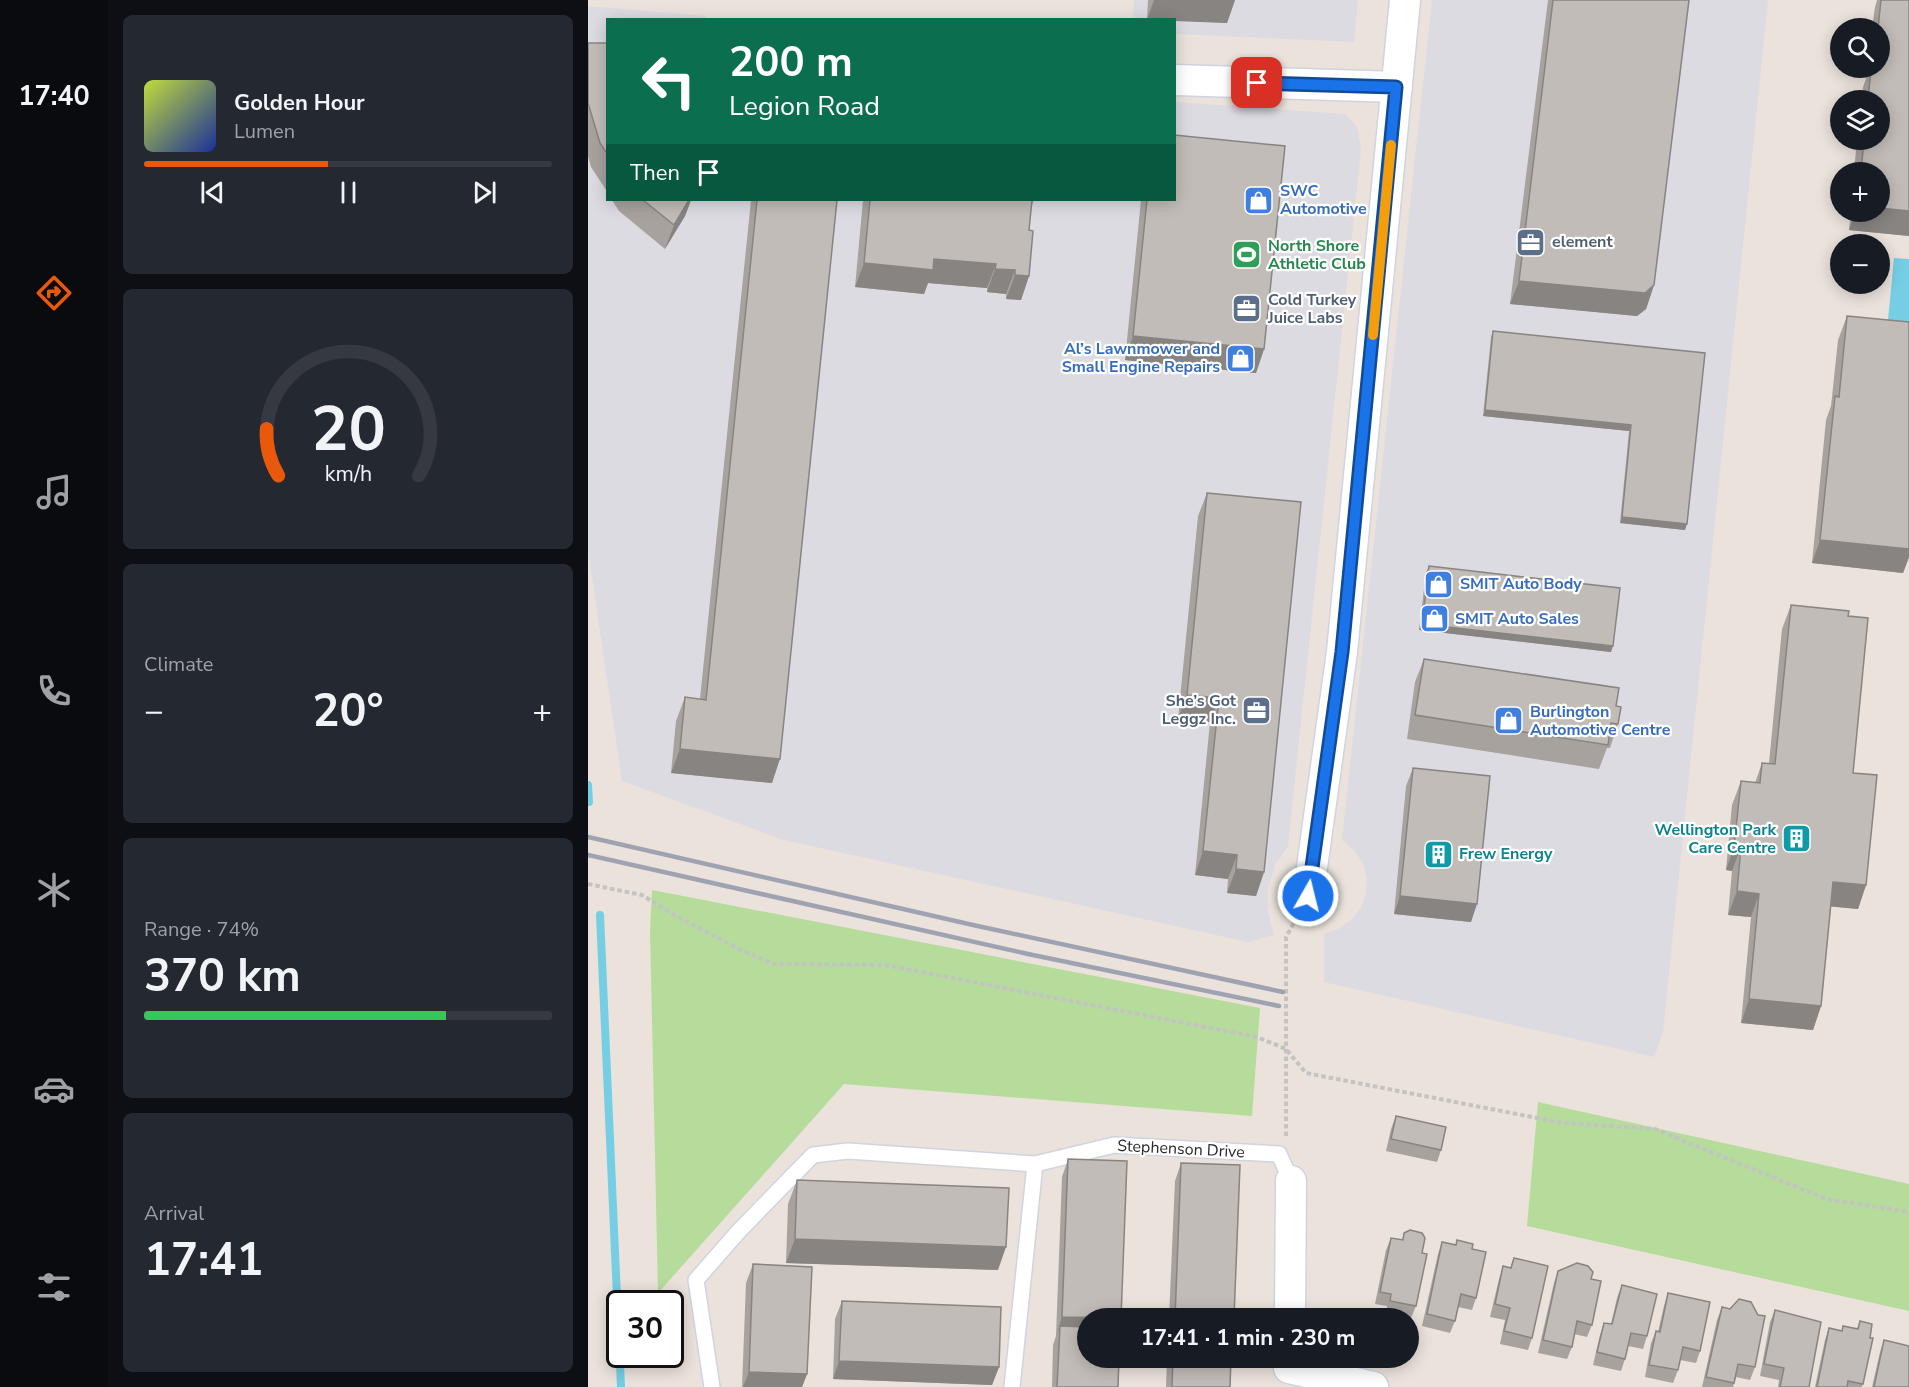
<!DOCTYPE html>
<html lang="en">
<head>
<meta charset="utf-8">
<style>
  :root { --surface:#171b24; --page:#242831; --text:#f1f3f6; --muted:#9ea1a6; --line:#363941; --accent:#ea580c }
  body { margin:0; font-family:"Nunito Sans",sans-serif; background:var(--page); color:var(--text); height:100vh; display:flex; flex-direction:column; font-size:22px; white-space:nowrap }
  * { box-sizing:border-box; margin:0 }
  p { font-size:20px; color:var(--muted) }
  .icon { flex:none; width:33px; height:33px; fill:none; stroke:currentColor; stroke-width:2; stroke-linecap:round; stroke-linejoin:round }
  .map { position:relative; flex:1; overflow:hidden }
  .drawer { display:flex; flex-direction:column; gap:15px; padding:15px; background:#0d0f14; width:480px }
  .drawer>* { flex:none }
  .hud { position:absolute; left:18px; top:18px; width:570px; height:183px; border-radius:0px; box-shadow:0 3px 15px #0003; background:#0b6e4f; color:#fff; overflow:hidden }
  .buttons { position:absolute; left:1242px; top:18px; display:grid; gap:12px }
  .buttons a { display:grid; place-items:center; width:60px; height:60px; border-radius:50%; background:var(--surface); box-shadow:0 3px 15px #0003; font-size:30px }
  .speed { position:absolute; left:18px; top:1290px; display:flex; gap:12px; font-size:30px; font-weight:700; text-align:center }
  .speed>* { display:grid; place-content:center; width:78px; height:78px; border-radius:50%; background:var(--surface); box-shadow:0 3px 15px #0003; line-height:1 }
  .speed .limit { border:3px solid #111; border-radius:9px; background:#fff; color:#111 }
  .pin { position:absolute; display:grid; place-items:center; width:51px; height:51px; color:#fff; margin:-26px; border-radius:12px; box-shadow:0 3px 9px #0006 }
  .me { position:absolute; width:66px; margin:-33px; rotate:8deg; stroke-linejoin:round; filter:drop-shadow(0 0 4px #0008) }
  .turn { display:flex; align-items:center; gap:21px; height:126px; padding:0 24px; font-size:27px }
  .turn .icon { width:78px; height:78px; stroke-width:2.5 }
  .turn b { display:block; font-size:42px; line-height:51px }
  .then { display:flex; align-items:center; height:57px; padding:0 24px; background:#0003; gap:12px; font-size:22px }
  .big { font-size:45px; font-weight:700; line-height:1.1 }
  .drawer .widget { flex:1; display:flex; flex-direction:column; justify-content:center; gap:9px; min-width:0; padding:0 21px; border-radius:9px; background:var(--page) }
  .drawer .dial { align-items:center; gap:0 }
  .dial svg { height:156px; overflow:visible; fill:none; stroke:var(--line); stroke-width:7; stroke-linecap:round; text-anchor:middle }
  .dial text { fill:var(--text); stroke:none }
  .song { display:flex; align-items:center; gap:18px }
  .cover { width:72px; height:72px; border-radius:9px; background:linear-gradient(135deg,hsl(70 70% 55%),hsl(230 70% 35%)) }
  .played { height:6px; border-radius:3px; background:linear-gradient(90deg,var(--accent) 45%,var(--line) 45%) }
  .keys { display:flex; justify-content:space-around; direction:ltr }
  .heat { display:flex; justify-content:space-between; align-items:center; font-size:33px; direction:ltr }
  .charge { height:9px; border-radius:4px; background:linear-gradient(90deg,#34c759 74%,var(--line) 0) }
  .trip { position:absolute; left:489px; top:1308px; width:342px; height:60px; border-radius:30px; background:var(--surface); box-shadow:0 3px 15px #0003; font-weight:700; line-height:60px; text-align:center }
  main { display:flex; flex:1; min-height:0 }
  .dock { display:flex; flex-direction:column; width:108px; justify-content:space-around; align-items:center; background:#090b0e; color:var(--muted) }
  .dock .icon { width:42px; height:42px }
  .dock .on { color:var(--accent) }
  .dock b { font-size:27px; color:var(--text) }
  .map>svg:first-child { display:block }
</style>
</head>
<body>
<main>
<nav class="dock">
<b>17:40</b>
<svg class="icon on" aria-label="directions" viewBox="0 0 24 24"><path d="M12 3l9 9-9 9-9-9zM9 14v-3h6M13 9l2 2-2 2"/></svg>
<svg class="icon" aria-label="music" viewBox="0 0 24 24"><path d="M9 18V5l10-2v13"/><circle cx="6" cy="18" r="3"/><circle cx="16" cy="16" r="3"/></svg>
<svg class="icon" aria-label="phone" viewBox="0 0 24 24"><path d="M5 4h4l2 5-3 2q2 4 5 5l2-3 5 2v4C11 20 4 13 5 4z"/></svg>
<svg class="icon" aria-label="climate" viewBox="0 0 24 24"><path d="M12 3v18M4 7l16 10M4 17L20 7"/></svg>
<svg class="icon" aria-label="car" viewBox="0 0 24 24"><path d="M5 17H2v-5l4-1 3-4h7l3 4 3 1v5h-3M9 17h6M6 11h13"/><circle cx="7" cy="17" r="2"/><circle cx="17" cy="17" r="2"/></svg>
<svg class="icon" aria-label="filters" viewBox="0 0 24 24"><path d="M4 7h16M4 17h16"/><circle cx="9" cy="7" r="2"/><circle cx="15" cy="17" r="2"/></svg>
</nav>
<section class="drawer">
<div class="widget">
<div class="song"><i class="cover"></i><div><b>Golden Hour</b><p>Lumen</p></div></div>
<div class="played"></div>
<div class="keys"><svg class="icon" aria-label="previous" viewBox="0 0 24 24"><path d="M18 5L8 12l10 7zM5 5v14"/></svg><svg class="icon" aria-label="pause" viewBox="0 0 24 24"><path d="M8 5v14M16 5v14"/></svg><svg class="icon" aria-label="next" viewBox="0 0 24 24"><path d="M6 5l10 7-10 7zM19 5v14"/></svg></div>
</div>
<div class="widget dial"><svg viewBox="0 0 100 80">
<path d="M14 69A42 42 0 1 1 86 69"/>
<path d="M14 69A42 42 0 0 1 8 45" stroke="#ea580c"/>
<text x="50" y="56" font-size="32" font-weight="700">20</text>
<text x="50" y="72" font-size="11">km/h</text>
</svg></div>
<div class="widget"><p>Climate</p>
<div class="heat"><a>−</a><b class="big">20°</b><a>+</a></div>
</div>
<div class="widget"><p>Range · 74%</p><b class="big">370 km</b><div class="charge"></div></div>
<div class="widget"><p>Arrival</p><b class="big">17:41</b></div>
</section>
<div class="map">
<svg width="1321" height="1387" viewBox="0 0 1321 1387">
  <rect width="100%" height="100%" fill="#eae2db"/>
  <path fill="#dddbe2" d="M546,0H770L766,42L587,34L586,20H545Z
    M844,0H1180L1075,1032L1066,1057L736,982V934L750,929L763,920L773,908L778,893L779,878L775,863L766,850L754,840Z
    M0,6L118,16L117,20H20V200H586L587,102L757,114L769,127L773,149L700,846L687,865L680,888V912L686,935L660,942L196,840L34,781L0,550Z"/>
  <path fill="#b6dc9b" d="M64,890L672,1008L664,1116L256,1084L70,1293L62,930Z
    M950,1102L1321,1184V1311L939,1226Z"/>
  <path fill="#75cee4" d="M1306,258L1321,259V322L1300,320Z"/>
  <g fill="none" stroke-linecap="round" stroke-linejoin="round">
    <path stroke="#75cee4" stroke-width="8" d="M0,785L1,802
      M12,915L33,1387"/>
    <defs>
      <path id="service" d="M124,1387L108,1280L150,1232L225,1155L260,1151L447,1164L526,1145L691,1154L703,1181
        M424,1387L447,1164"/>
      <path id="minor" d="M586,80L809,87
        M720,896L754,652L817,0
        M702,1318L703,1181
        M701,1368L785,1387"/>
    </defs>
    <use href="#service" stroke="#d0d4e0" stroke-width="18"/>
    <use href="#minor" stroke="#d0d4e0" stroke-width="33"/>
    <path stroke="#c3c3c3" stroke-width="4" stroke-dasharray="4.5 3" stroke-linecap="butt" d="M0,884L54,895L88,916L153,950L185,964L297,965L669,1037L698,1049L718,1073L975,1123L1067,1129L1238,1199L1321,1212
      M698,1136V937L707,921"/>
    <use href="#service" stroke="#fff" stroke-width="15"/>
    <use href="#minor" stroke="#fff" stroke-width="30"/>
    <path stroke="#9ea2b1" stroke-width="4.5" d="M0,837L385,925L695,992
      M0,855L440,954L691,1006"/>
  </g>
  <path fill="#a7a29e" d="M560,0H647L639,23L586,20H559Z
    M960,0H1101L1066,285L1058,309L1049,316L922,304Z
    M1289,0H1321V236L1261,230L1263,212H1292V172H1266L1269,140H1292V100H1273L1275,87L1280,73V68H1292V28H1284L1287,7Z
    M0,43H20V193L3,167L0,156Z
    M24,200H103L97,216L77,249L31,211Z
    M163,200H249L184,783L83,773L88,721L97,697L112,699Z
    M275,200H446L444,205L443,204L441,230V276L433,300L418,299V294L399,292V288L340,283L336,294L267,287Z
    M553,200H586L676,349L668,373L537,360Z
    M1259,316L1321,322V557L1315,573L1224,563L1238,420L1243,406L1250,340Z
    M905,331L1117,353L1097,530L1032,523L1041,431L895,416L903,337Z
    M619,493L676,872L668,896L639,893L640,879L607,875L622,722L590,719L610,516Z
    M841,566L1023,652L831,630L838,572Z
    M1203,605L1260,616L1265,773L1278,885L1270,909L1243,906L1233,1006L1225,1030L1153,1023L1163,917L1140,915L1144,871L1138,870L1144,805L1153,781L1167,783L1174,763H1181L1194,629Z
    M836,659L1028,706L1030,724L1022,748H1019L1011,769L819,739L827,682Z
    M825,768L883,922L806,914L818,786Z
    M808,1116L853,1150L849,1162L798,1151L803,1129Z
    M480,1159L500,1318L530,1387H464L465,1345L468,1336L474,1177Z
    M593,1163L646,1318H581L587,1181Z
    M209,1180L410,1270L198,1263L200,1204Z
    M816,1233L834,1253L828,1306L823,1318L798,1313L799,1306L787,1304L798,1250L803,1238L814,1240Z
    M854,1242L884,1249L888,1298L884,1310L870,1307L867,1321L862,1333L834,1326L850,1254Z
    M926,1258L944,1338L940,1350L912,1344L917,1320L902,1317L911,1279L915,1266L922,1268Z
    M165,1264L219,1374L214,1387H154L158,1283Z
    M970,1271L1003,1279L1004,1325L999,1337L986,1334L984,1347L979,1359L950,1353L966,1283Z
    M1034,1285L1059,1336L1055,1349L1040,1346L1037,1359L1033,1371L1005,1365L1012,1335L1016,1323L1023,1324L1029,1298Z
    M1080,1293L1112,1351L1108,1363L1092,1360L1090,1370L1085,1383L1057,1377L1063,1343L1068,1331L1070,1332L1076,1306Z
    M254,1301L411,1367L404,1385L245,1379L247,1319Z
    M1134,1307L1167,1367L1162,1380L1148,1377L1145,1387H1114L1129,1320Z
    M1187,1310L1221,1387H1190L1191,1380L1172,1376L1182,1322Z
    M1272,1321L1282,1338L1274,1387H1227L1237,1340L1241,1328L1254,1331L1269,1329Z
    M1296,1340L1321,1387H1284L1292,1352Z
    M579,1358H643L642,1387H578Z"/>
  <path fill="#888481" d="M566,0H647L639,23L586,21V20H559Z
    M101,200H103L97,216L77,249L86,225Z
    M1292,208L1321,211V236L1261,230L1267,212H1292Z
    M346,259L408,264L399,288L340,283L336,294L267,287L276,263Z
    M407,269L427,270L418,294L399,292Z
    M427,275L441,276L433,300L418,299Z
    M931,281L1066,285L1058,309L1049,316L922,304Z
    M545,336L676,349L668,373L537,360Z
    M897,410L1043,425L1041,431L895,416Z
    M1034,517L1099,524L1097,530L1032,523Z
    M1232,540L1321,549V557L1315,573L1224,563Z
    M834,624L1025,646L1023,652L831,630Z
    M599,695L631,698L622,722L590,719Z
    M92,749L192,759L184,783L83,773Z
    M1146,847H1153L1144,871L1138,870Z
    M615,851L649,855L640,879L607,875Z
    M648,869L676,872L668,896L639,893Z
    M1245,882L1278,885L1270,909L1237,906Z
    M1149,891L1171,894L1163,917L1140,915Z
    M812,896L889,904L883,922L806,914Z
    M1161,999L1233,1006L1225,1030L1153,1023Z
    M207,1239L418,1247L410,1270L198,1263Z
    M474,1317L500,1318V1337L472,1326L468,1336Z
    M251,1361L411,1367L404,1385L245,1379Z
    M161,1372L219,1374L214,1387H155Z"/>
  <path fill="#c2bcb8" stroke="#888481" stroke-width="1.5" d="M965,0H1101L1066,285L1057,293L931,281Z
    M1293,0H1321V211L1292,208V172H1273L1276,140H1292V100H1280L1283,68H1292V28H1290Z
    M0,43H20V155L12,143L0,103Z
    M586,135L697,146L676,349L545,336L559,200H586Z
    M55,200H101L86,225Z
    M169,200H249L192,759L92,749L97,697L118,700Z
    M282,200H444L441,230L445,231L441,276L427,275V270L407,269L408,264L346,259L345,270L276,263Z
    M1259,316L1321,322V549L1232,540L1247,396L1251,397Z
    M905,331L1117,353L1099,524L1034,517L1043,425L897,410Z
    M619,493L713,502L676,872L648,869L649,855L615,851L631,698L599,695Z
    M841,566L1032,588L1025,646L834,624Z
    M1203,605L1261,611L1260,616L1280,618L1265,773L1289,775L1278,885L1245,882L1233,1006L1161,999L1171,894L1149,891L1153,847H1146L1153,781L1172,783L1174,763L1187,764Z
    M836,659L1031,688L1028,706L1033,707L1030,724L1023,723L1020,745L827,715Z
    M825,768L902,776L889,904L812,896Z
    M808,1116L858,1127L853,1150L803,1139Z
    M480,1159L539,1161L533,1318L474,1317Z
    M593,1163L652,1165L646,1318H587Z
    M209,1180L421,1188L418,1247L207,1239Z
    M822,1230L834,1233L837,1238L834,1253L839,1254L828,1306L802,1301L803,1294L792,1292L803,1238L815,1240L816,1233Z
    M869,1240L885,1244L884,1249L898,1252L888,1298L873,1294L867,1321L839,1314L854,1242L868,1245Z
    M926,1258L960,1266L944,1338L916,1331L922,1308L907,1304L915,1266L923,1268Z
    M989,1263L1000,1266L1005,1272L1003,1279L1013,1281L1004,1325L989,1321L984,1347L955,1340L970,1271Z
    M165,1264L224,1267L219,1374L161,1372Z
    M1034,1285L1069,1294L1059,1336L1043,1333L1037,1359L1009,1352L1016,1323L1024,1324Z
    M1080,1293L1122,1302L1112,1351L1095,1347L1090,1370L1061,1365L1068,1331L1072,1332Z
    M1151,1299L1163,1302L1170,1315L1177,1316L1167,1367L1150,1364L1146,1383L1118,1377L1134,1307L1142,1309Z
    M254,1301L413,1307L411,1367L251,1361Z
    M1187,1310L1233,1322L1221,1387H1192L1196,1368L1176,1364Z
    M1272,1321L1284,1324L1282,1338H1285L1275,1384L1260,1381L1259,1387H1229L1241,1328L1254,1331L1255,1326L1270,1329Z
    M472,1326L500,1327V1358H531L530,1387H469Z
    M1296,1340L1321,1346V1387H1286Z
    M585,1358H643L642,1387H584Z"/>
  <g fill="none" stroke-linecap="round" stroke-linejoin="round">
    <defs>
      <path id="route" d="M669,83L808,87L754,652L720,896"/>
    </defs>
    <use href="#route" stroke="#114b97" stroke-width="15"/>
    <use href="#route" stroke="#1a73e8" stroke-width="10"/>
    <path stroke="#f59e0b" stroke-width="10" d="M785,335L803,145"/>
  </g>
  <defs>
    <symbol id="shop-square" viewBox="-11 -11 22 22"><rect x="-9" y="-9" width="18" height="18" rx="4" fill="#3f7fe0" stroke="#fff"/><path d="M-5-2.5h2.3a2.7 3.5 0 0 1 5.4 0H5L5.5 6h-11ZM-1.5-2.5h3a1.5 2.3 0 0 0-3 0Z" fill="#fff"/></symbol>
    <symbol id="office-square" viewBox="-11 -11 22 22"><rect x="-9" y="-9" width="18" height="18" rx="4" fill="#5c6f8a" stroke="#fff"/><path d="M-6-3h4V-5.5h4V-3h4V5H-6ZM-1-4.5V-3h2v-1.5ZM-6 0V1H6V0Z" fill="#fff"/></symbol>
    <symbol id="stadium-square" viewBox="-11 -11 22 22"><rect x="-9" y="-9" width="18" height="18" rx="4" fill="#2e9e5b" stroke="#fff"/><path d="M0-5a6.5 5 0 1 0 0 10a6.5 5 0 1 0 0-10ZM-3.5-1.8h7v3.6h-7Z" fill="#fff"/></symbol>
    <symbol id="building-square" viewBox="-11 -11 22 22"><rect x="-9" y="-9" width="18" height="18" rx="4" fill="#0f9aa8" stroke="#fff"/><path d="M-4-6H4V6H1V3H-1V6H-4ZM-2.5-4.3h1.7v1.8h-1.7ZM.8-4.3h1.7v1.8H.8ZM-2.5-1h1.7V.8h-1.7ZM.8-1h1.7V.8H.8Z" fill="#fff"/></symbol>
  </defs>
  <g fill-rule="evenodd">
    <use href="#shop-square" x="654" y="184" width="33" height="33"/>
    <use href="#office-square" x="926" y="226" width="33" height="33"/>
    <use href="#stadium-square" x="642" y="238" width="33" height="33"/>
    <use href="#office-square" x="642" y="292" width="33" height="33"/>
    <use href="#shop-square" x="636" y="342" width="33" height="33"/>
    <use href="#shop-square" x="834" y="568" width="33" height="33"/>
    <use href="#shop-square" x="830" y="602" width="33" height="33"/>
    <use href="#office-square" x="652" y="694" width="33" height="33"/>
    <use href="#shop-square" x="904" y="704" width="33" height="33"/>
    <use href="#building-square" x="1192" y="822" width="33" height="33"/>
    <use href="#building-square" x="834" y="838" width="33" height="33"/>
  </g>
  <g text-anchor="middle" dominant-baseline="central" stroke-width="4.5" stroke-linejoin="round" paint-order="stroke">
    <g font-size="16" font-weight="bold" fill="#366cbe" stroke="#fff" text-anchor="start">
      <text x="692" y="191">SWC<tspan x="692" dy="18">Automotive</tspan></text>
      <text x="632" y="349" text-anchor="end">Al’s Lawnmower and<tspan x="632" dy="18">Small Engine Repairs</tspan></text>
      <text x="872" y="584">SMIT Auto Body</text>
      <text x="867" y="619">SMIT Auto Sales</text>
      <text x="942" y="712">Burlington<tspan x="942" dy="18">Automotive Centre</tspan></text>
    </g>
    <g font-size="16" font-weight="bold" fill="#4e5e75" stroke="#fff" text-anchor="start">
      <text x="964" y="242">element</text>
      <text x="680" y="300">Cold Turkey<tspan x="680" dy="18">Juice Labs</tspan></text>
      <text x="648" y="701" text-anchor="end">She’s Got<tspan x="648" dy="18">Leggz Inc.</tspan></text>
    </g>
    <g font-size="16" font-weight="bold" fill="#27864d" stroke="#fff" text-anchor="start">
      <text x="680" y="246">North Shore<tspan x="680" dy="18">Athletic Club</tspan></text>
    </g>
    <g font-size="16" font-weight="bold" fill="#0d838f" stroke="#fff" text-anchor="end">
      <text x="1188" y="830">Wellington Park<tspan x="1188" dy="18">Care Centre</tspan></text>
      <text x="871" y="854" text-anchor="start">Frew Energy</text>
    </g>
    <g font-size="16" fill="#282828" stroke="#fff">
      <text transform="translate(593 1149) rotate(3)">Stephenson Drive</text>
    </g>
  </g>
</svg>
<div class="buttons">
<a><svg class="icon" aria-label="search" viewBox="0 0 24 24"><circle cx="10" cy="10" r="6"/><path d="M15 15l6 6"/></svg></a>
<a><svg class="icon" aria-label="layers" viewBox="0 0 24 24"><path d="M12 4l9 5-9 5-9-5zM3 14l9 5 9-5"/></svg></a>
<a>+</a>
<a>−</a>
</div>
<div class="speed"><div class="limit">30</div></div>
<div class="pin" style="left:669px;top:83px;background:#d93025"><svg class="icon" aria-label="arrive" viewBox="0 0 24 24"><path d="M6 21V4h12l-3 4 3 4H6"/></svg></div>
<svg class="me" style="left:720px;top:896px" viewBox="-20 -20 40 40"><circle r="17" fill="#1a73e8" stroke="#fff" stroke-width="3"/><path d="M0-11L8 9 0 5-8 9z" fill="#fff"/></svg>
<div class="trip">17:41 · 1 min · 230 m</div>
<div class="hud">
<div class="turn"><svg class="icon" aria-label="left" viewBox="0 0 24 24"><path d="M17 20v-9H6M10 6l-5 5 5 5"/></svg><div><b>200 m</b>Legion Road</div></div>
<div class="then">Then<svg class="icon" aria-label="arrive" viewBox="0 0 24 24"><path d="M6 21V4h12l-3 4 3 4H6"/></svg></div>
</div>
</div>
</main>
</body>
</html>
